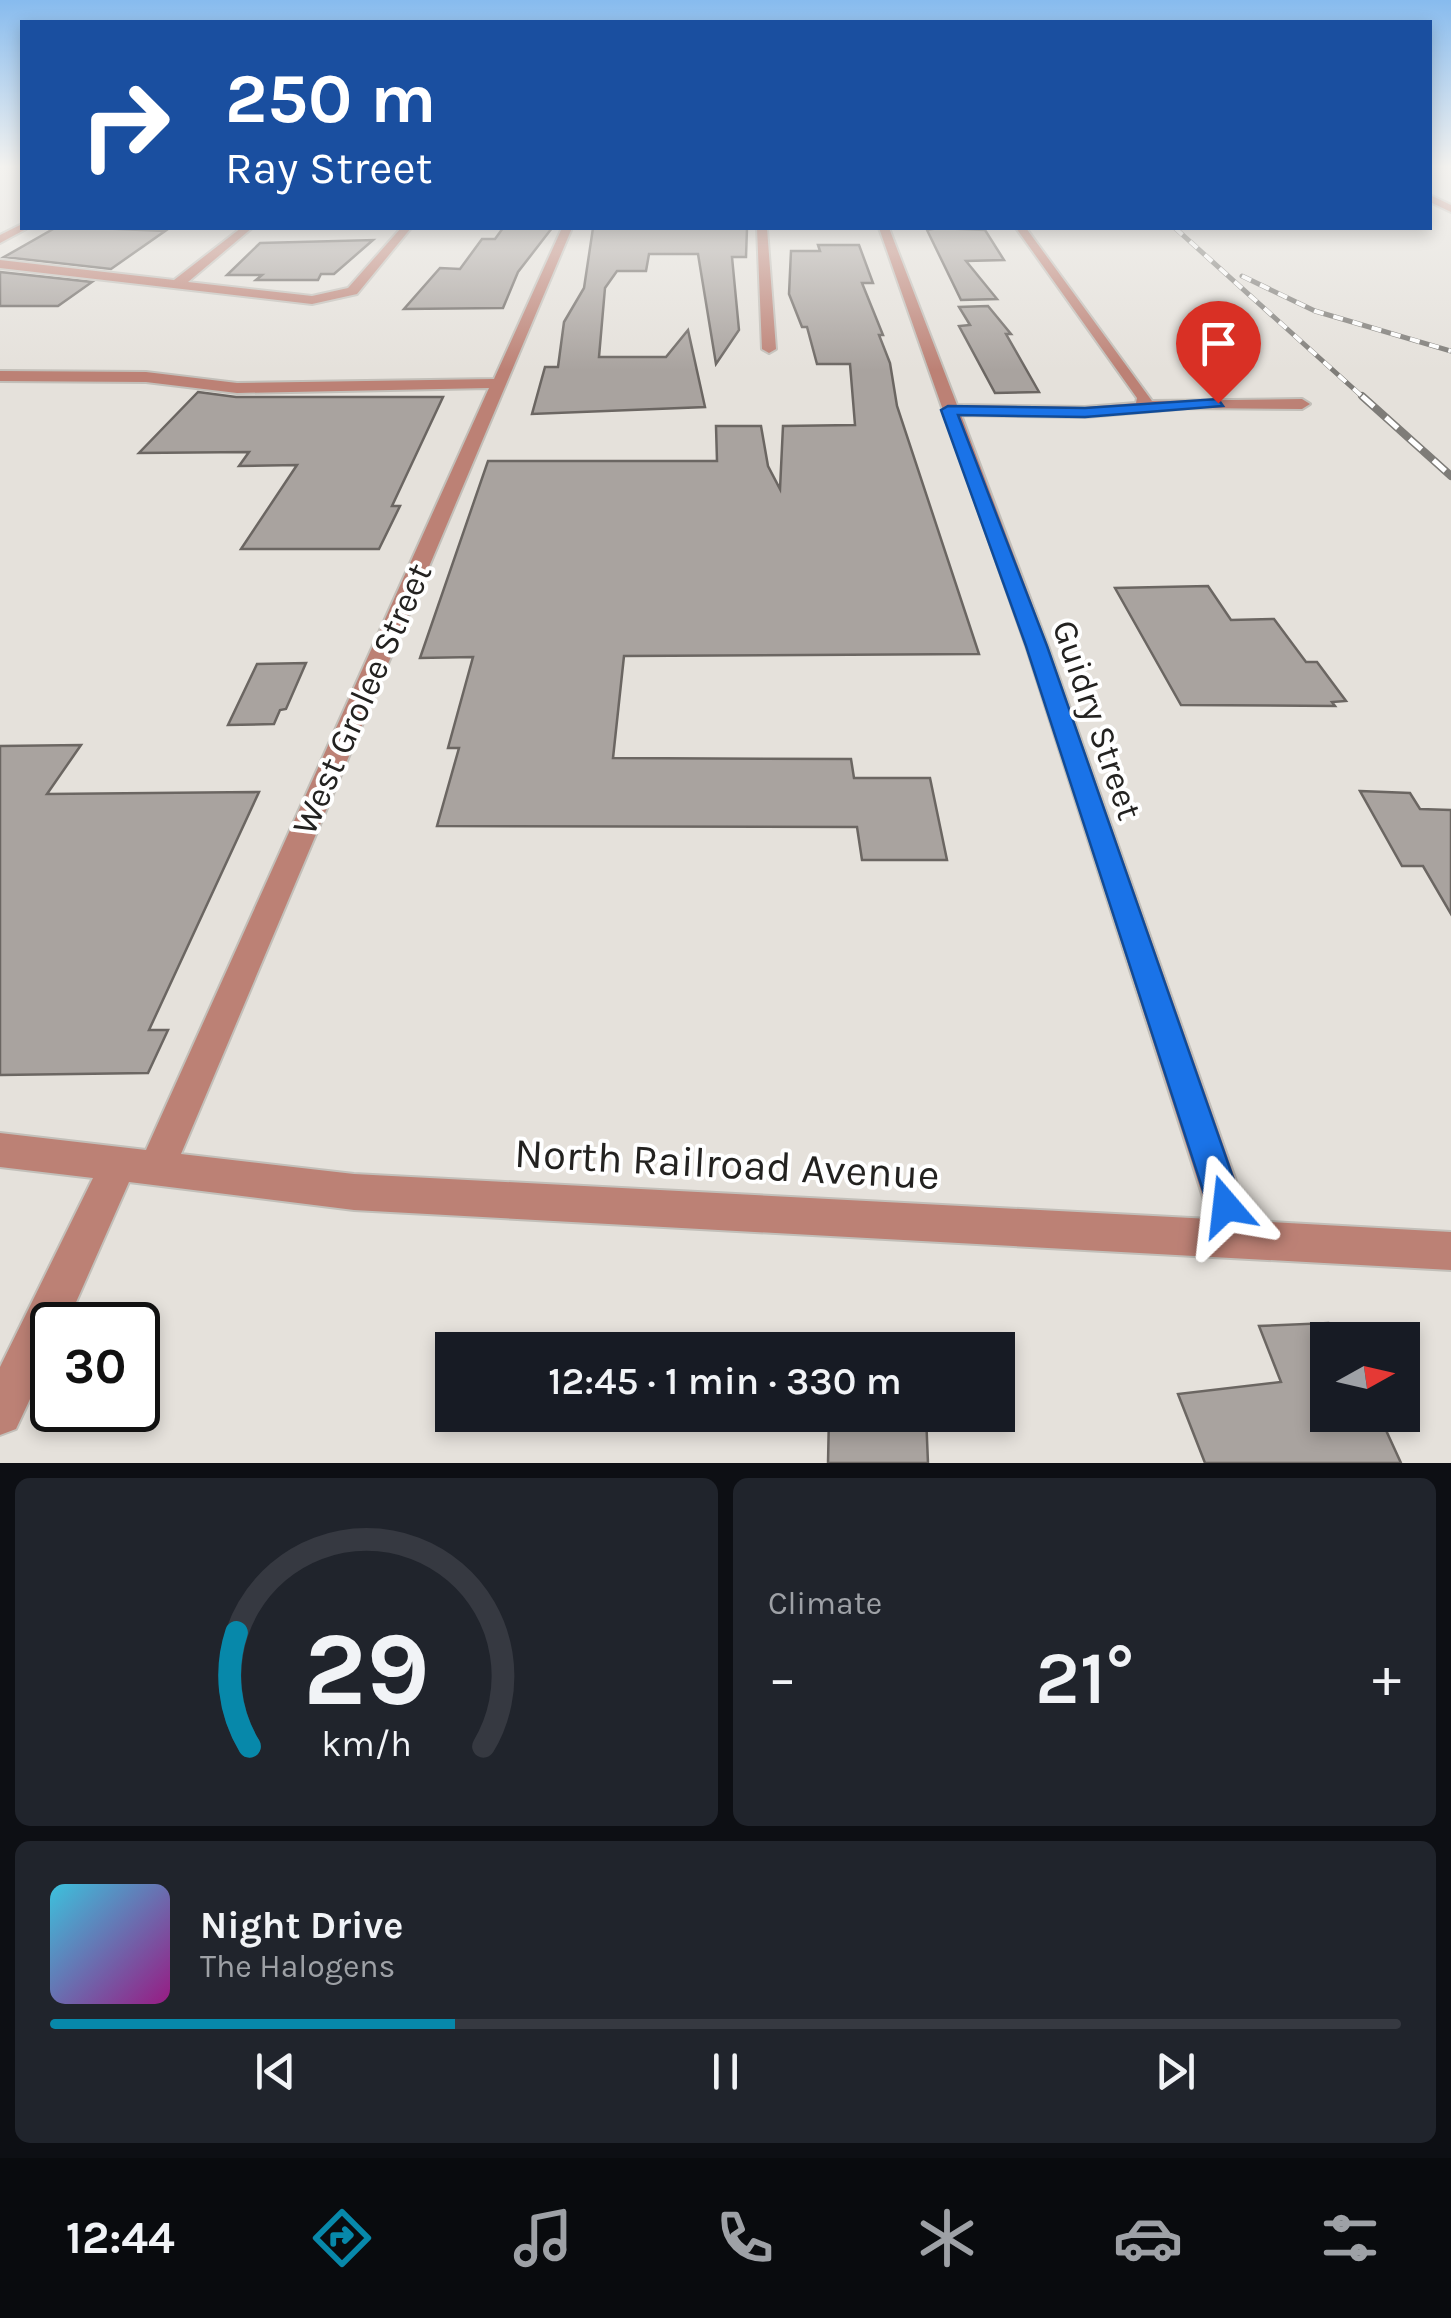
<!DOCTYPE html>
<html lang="en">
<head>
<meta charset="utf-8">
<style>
  :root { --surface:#171b24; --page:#20242c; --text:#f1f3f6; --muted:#9ea1a6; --line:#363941; --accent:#0788aa }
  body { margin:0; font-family:Karla,sans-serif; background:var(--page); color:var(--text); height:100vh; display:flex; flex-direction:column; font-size:38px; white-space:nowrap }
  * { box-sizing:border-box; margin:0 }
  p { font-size:32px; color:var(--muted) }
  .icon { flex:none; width:55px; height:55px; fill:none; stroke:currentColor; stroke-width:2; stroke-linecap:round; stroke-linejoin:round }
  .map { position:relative; height:1463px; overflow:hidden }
  .drawer { display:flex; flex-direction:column; gap:15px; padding:15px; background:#0d0f14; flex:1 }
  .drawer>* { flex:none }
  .top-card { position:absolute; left:20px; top:20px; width:1412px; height:210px; border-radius:0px; box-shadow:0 5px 15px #0003; background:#1a4fa0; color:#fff; overflow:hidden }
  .needle { width:65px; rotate:82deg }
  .controls { position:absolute; left:1310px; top:1322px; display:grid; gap:20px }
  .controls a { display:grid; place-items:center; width:110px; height:110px; border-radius:0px; background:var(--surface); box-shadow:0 5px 15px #0003; font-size:50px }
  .speed { position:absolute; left:30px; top:1302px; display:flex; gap:20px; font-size:50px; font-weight:700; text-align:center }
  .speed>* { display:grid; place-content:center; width:130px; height:130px; border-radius:50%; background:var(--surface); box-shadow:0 5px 15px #0003; line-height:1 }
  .speed .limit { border:5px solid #111; border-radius:15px; background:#fff; color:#111 }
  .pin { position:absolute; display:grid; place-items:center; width:85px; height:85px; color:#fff; margin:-102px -42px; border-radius:50% 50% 50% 0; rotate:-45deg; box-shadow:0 0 10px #0007 }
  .pin .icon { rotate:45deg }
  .me { position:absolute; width:110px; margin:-55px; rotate:343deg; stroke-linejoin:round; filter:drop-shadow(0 0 8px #0008) }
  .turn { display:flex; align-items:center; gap:35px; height:210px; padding:0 40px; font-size:45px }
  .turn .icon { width:130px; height:130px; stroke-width:2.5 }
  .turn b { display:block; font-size:70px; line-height:85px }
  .big { font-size:75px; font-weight:600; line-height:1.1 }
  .drawer .widget { flex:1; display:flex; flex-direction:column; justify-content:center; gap:15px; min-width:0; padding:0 35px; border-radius:15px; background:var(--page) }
  .drawer .dial { align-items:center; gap:0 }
  .dial svg { height:260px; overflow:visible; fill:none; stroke:var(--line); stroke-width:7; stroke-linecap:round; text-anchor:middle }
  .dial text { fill:var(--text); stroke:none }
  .song { display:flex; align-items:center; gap:30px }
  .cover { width:120px; height:120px; border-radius:15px; background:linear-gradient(135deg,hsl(190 70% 55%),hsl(310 70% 35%)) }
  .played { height:10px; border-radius:5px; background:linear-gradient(90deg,var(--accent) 30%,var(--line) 30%) }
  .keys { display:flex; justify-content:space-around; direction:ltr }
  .heat { display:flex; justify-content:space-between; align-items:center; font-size:55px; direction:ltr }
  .drawer .tiles { flex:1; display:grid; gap:15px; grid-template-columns:1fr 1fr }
  .widget:last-child { grid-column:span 2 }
  .trip { position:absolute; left:435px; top:1332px; width:580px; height:100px; border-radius:0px; background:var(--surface); box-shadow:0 5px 15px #0003; font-weight:600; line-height:100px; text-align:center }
  .dock { display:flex; height:160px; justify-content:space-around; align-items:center; background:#090b0e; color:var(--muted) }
  .dock .icon { width:70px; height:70px }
  .dock .active { color:var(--accent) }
  .dock b { font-size:45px; color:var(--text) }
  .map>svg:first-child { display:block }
</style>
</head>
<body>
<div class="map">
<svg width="1451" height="1463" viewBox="0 0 1451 1463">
  <rect width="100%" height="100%" fill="#e5e1db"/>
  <path fill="#a9a39f" stroke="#6b6662" stroke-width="2.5" d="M55,228H95L165,231L111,269L4,257Z
    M503,228H552L518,272L503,308L404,309L440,268L460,269L482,239H495Z
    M593,228H747L746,257H732L739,330L716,364L698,254H649L646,271H617L605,288L599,357H666L688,330L705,407L532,414L545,367H558L564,322L584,288Z
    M938,228L985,230L1004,260L966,261L997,299L961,300L927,230Z
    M373,240L334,274H321L318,280H256L262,275H227L260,243Z
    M818,245H859L873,283H862L883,335H879L890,363L897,406L979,654L624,656L613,758L851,759L854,778H930L947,860H862L857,827L437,826L459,748H448L473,657L420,658L488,461H717L716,426H761L768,466L780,489L783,426L855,425L850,364H817L807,327H802L789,294L791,251H820Z
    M0,272L92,282L58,306H0Z
    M988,306L1011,334H1006L1039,392L995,393L959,326L970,325L959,307Z
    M198,392L236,397H443L392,506H400L379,549H241L297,465L239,466L249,452L139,453Z
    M1208,586L1231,620L1274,619L1306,662H1317L1346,701L1332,702L1335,706L1181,705L1115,588Z
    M306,663L286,709L280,710L274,724L228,725L257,664Z
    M81,745L47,794L259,792L149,1030H168L148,1073L0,1075V746Z
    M1360,791L1410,793L1420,809L1451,810V914L1423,866H1402Z
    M1328,1323V1415H1379L1401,1463H1205L1178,1394L1281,1382L1259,1326Z
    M829,1415H926L928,1463H828Z"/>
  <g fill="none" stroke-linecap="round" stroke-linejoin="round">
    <defs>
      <path id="minor" d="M1430,195L1451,205V212L1430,202Z
        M22,224L26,229L0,243V235Z
        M241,228H252L188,282L312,296L348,288L401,228H411L357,294L312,304L0,268V260L174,280Z
        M562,228H572L181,1154L354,1174L1210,1219L1026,646L879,228H889L957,405L1085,407L1136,403L1137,398L1016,228H1026L1152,401L1302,399L1310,404L1302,409L1190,408L1085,417L961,415L1048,646L1250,1221L1451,1232V1270L354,1210L129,1182L66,1325H52V1352L16,1429L0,1435V1367L93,1178L0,1167V1133L146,1150L489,388L237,393L146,382L0,381V371L146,372L237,383L494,379Z
        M757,228H767L776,349L769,353L762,349Z"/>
    </defs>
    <use href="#minor" stroke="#c2bfb9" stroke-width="4"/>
    <use href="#minor" fill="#bc8175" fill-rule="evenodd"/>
    <defs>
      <path id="rail-far1" d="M1175,228L1365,399
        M1242,276L1315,311L1451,351"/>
      <path id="rail" d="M1362,396L1451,476"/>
    </defs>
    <use href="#rail-far1" stroke="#7e7c78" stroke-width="5"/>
    <use href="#rail" stroke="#7e7c78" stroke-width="8"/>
    <use href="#rail-far1" stroke="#fff" stroke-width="4" stroke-dasharray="10" stroke-linecap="butt"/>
    <use href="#rail" stroke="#fff" stroke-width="5" stroke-dasharray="16" stroke-linecap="butt"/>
  </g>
  <linearGradient id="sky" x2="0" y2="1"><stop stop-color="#87bbee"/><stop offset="0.45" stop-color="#f3f2ef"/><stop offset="1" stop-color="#f3f2ef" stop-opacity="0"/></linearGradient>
  <rect width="1451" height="370" fill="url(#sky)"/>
  <path fill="#1a73e8" stroke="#114b97" stroke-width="2.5" d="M1218,399L1223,406L1085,417L958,415L1047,646L1243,1206L1238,1218L1226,1223L1213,1218L1208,1206L1026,646L941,410L948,406L1085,408Z"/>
  <g text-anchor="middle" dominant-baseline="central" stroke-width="8" stroke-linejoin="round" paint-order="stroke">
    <g font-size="35" fill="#232220" stroke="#fff">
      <text transform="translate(362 699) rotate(-66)">West Grolee Street</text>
      <text transform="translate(1097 720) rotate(71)">Guidry Street</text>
    </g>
    <g font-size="42" fill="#232220" stroke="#fff">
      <text transform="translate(727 1164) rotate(3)">North Railroad Avenue</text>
    </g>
  </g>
</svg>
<div class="controls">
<a><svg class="needle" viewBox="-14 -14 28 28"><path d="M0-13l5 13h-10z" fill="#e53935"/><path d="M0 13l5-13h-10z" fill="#9ea1a6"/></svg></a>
</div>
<div class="speed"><div class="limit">30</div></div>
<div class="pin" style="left:1218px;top:403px;background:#d93025"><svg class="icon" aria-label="arrive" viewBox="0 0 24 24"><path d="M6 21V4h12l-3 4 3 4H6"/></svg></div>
<svg class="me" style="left:1226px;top:1206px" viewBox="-20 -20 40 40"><path d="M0-17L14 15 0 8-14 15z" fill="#1a73e8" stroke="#fff" stroke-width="4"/></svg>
<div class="trip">12:45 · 1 min · 330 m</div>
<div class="top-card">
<div class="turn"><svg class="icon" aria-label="right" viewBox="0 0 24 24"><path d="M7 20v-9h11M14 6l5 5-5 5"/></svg><div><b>250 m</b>Ray Street</div></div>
</div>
</div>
<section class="drawer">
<div class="tiles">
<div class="widget dial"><svg viewBox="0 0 100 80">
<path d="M14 69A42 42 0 1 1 86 69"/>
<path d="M14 69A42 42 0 0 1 10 34" stroke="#0788aa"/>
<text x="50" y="56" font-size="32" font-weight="700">29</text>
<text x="50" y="72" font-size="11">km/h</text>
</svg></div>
<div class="widget"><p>Climate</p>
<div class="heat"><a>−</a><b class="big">21°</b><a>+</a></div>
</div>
<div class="widget">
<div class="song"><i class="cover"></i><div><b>Night Drive</b><p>The Halogens</p></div></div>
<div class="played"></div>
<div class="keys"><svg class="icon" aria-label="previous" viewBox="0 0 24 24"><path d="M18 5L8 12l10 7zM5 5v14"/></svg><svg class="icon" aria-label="pause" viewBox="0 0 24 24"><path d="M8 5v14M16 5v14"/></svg><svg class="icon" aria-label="next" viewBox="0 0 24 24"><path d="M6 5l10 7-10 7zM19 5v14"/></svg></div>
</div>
</div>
</section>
<nav class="dock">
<b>12:44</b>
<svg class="icon active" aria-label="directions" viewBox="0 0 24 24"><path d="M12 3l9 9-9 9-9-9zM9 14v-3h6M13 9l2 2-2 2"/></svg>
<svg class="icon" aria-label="music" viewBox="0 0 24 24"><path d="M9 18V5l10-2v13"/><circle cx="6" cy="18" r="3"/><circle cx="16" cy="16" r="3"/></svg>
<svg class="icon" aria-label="phone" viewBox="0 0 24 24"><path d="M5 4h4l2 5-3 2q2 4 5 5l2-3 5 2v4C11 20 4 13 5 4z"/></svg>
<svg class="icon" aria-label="climate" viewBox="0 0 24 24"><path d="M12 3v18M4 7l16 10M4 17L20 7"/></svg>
<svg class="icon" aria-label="car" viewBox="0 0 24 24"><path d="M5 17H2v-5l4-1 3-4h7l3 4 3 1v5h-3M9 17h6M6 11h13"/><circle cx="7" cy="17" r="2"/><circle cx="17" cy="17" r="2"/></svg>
<svg class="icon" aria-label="filters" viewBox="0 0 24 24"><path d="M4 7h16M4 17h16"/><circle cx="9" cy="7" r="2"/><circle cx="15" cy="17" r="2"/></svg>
</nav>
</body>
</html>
